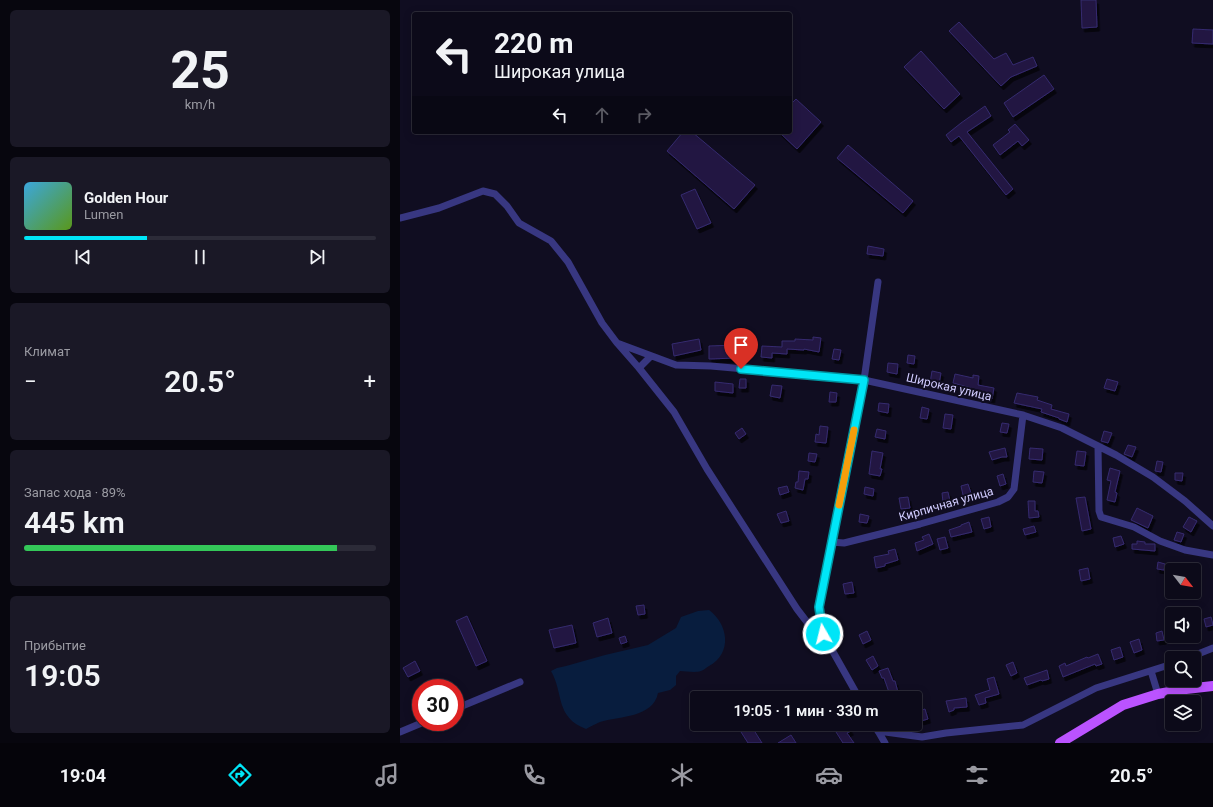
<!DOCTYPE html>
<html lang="ru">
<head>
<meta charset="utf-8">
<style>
  :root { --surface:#0c0a19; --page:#1a1826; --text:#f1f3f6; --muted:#9a9aa2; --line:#2c2b38; --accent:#00e5f7 }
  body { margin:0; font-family:Roboto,sans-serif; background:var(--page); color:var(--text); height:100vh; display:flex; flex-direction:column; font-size:15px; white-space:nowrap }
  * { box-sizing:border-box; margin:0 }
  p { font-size:13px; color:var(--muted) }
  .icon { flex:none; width:22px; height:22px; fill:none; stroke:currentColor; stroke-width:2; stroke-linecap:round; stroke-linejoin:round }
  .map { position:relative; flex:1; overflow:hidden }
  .side { display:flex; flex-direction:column; gap:10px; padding:10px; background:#07060e; width:400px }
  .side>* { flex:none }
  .top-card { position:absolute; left:12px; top:12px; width:380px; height:122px; border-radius:4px; box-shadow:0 2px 10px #0003,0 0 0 1px var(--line); background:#0c0a19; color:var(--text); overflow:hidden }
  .needle { width:26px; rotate:121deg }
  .controls { position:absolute; left:765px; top:563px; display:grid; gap:8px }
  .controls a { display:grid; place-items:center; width:36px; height:36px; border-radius:4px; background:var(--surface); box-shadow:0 2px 10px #0003,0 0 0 1px var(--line); font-size:20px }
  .speed { position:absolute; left:12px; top:679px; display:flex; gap:8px; font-size:20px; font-weight:700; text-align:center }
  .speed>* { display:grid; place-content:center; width:52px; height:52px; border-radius:50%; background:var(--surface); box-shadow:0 2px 10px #0003,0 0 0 1px var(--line); line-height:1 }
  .speed .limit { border:6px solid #d22; background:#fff; color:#111 }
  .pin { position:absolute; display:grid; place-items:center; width:34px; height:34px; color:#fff; margin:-41px -17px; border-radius:50% 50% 50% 0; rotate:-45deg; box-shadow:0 0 4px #0007 }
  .pin .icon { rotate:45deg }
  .me { position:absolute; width:44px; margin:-22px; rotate:352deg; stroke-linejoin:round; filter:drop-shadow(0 0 3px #0008) }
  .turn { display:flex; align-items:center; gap:14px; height:84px; padding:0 16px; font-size:18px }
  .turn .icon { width:52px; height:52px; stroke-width:2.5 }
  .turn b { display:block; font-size:28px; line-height:34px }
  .lanes { display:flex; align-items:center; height:38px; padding:0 16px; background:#0003; justify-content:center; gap:20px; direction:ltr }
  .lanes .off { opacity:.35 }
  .big { font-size:30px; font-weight:600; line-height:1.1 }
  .side .tile { flex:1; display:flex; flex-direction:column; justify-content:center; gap:6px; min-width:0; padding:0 14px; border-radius:6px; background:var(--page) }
  .side .dial { align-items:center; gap:0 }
  .dial b { font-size:52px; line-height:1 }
  .song { display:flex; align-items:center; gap:12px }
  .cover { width:48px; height:48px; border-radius:6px; background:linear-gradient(135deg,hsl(200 70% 55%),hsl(90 70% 35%)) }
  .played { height:4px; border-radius:2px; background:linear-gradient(90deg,var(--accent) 35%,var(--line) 35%) }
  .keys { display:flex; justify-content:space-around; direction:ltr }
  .heat { display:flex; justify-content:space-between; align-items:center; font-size:22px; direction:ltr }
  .charge { height:6px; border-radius:3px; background:linear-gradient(90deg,#34c759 89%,var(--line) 0) }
  .trip { position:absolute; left:290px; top:691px; width:232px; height:40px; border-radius:4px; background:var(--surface); box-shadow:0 2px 10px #0003,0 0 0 1px var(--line); font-weight:600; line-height:40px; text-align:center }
  .menu { display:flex; height:64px; justify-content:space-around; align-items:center; background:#05040a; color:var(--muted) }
  .menu .icon { width:28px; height:28px }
  .menu .active { color:var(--accent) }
  .menu b { font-size:18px; color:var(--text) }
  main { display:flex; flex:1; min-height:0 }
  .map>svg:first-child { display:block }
</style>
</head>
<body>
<main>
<section class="side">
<div class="tile dial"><b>25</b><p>km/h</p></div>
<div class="tile">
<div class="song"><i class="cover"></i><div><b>Golden Hour</b><p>Lumen</p></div></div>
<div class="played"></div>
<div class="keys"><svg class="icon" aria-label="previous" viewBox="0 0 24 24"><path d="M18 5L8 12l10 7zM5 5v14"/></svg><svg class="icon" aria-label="pause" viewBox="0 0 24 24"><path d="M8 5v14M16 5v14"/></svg><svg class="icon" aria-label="next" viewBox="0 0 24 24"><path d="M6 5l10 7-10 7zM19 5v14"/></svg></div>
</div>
<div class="tile"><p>Климат</p>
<div class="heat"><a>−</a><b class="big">20.5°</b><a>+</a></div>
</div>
<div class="tile"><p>Запас хода · 89%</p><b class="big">445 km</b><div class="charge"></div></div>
<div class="tile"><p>Прибытие</p><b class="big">19:05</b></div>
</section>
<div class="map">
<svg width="813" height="743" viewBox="0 0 813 743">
  <defs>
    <filter id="shadow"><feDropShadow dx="2.5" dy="4" stdDeviation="0" flood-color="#0009"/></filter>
  </defs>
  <rect width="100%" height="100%" fill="#100d21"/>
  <path fill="#081d3e" d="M309,610C328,624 333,653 309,666C307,667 304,670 301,671C295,673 286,671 280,671L276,676V685L270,690L258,693C253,718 219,716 200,722C195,724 190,727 186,729C155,717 164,694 151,671L157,668L166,666L205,655L248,645L276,628L281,617L298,611Z"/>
  <path fill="#201842" stroke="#362a6f" filter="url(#shadow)" d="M681,0H696L697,27L682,28Z
    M559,22L594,59L606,53L613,65L633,57L637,66L611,77L601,86L549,31Z
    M793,29L813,30V44L792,43Z
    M521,51L560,94L544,109L504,67Z
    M644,75L654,89L613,117L604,103Z
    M396,99L421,122L397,149L379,132H390V105Z
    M585,106L591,116L567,132L613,189L606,195L559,136L551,142L546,135L561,123Z
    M615,124L629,140L622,146L618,141L600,155L593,145L610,132L608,130Z
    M283,132H292L355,185L334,209L267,151Z
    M448,145L513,201L503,213L437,158Z
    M295,189L311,223L297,229L281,195Z
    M468,246L484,249L483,256L467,254Z
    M413,337L421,338L419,352L404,349V350L387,349V354L372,353V358L361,357L362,346L382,347V341H395V339L413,340Z
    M299,339L301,350L274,356L272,344Z
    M336,345V358L309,359V346Z
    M434,349L441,350L439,360L432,359Z
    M508,355L515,356L514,364L507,363Z
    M488,363L498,364L497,374L487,372Z
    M532,371L541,373L539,384L530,383Z
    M555,374L573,378V375L579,376L578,385L594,388L592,399L570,394L571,388L553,383Z
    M340,379H346V388H339Z
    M707,379L718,382L715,391L704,388Z
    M315,382L333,384V393L315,391Z
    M372,385L382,386L380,398L370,396Z
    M430,392L437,393L436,402H429Z
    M617,393L638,397L637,400L652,405L651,409L669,414L667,422L659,419V418L641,412L642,409L614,403Z
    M479,403L489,404L488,413L478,411Z
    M522,407L529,409L527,419L520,418Z
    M545,414L553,415L551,429L543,428Z
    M602,423L609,424L607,433L600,432Z
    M420,426L428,427L426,443L415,442L416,434L419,435Z
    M342,428L346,434L339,439L335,433Z
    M477,429L486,431L485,439L475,437Z
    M704,431L712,433L708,443L701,441Z
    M728,445L736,447L732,457L724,454Z
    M605,448L607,457H602L592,460L589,452Z
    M630,448L643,449L642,460L629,459Z
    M472,451L483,453L480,469H482L480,476L469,474Z
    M677,451L686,452L684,466L675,465Z
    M409,453L417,454L415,462L408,461Z
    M757,461L763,462L761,472L755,471Z
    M710,468L720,471L715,492L717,493L715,502L707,500L711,481L707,480Z
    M399,471L409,472L408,479H405L403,490L395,488L396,482H398Z
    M634,471L644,472L642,483L633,482Z
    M775,473H783L782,481L775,480Z
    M603,474L606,484L600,486L597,476Z
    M568,484L571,493L563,495L561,486Z
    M387,486L389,492L380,495L378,488Z
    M465,487L474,489L473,496L464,494Z
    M548,492L550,501L543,502L542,493Z
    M508,497L510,508L501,509L499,498Z
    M685,497L691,529L682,531L676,498Z
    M628,501H635V511H638L639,517L629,518Z
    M737,508L753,516L748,528L731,520Z
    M386,511L389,521L381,523L377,514Z
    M460,514L469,516L467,523L459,522Z
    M589,517L591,527L584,529L581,519Z
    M789,517L797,521L791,532L783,527Z
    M569,522L572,532L551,537L549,530L561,526V525Z
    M634,526L636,532L625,535L623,529Z
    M777,532L784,534L781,542L774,540Z
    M529,534L533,544L517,551L515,543L524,540L522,537Z
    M721,536L724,544L715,547L713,538Z
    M545,537L548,548L540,550L537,539Z
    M737,541L745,542V544H755V551L732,549V544H737Z
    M495,549L498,560L485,564V566L476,568L474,557L489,554L488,551Z
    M758,562L765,564L764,570L757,569Z
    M688,568L690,579L681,581L679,570Z
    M452,582L454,593L445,594L443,584Z
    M244,605L245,614L238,615L236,606Z
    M67,616L87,661L76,666L56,621Z
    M811,617L813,625L806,627L804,619Z
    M208,618L212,633L197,637L193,623Z
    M172,625L176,643L154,648L149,630Z
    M467,631L471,640L463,644L459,635Z
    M762,631L764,640L757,641L756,633Z
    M225,636L227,642L221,644L219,638Z
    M739,639L742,650L734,653L730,642Z
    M720,647L723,657L714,660L711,650Z
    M698,654L702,664L696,666L695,664L663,677L659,666L665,663L666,666L687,657L688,658Z
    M473,656L478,666L472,670L466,660Z
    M15,661L20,671L8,677L3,668Z
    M613,662L617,673L611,676L606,665Z
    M488,668L493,681H495L499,696L495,698H491L484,678H482L479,671Z
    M647,670L649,679L642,681L641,680L627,685L624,678Z
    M594,677L599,694L585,698L586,703L579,705L575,695L590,690L587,679Z
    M566,698L567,707L554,708V710L549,712L546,701Z
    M525,709L528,719L521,721L518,711Z
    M336,724H350L362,743H348Z
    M431,724H446L451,731L447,733L454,743H443Z
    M391,735L396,743H378Z"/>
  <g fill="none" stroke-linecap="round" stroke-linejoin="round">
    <path stroke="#383781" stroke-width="7" d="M0,218L39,208L83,191L95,194L107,206L119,223L151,241L168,262L202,323L217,343L276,365L311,366L464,380L623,415L662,428L716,455L753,477L785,501L813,526
      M218,344L239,368
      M251,356L239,368L274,412L307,469L397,609L410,626L423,634
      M698,446L699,511L701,517L734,527L760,541L785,550L813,555
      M431,542L444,543L520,524L598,502L608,497L614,489L623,415
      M788,658L813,648
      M751,671L758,694
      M459,698L423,634L419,607L464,380L478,282
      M55,709L120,682
      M474,724L485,743
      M478,731L522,737L546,733L623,725L696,688L772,664
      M0,732L24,722"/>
    <path stroke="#bb53ff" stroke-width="10" d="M660,743L723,705L758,694L786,689L813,686"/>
  </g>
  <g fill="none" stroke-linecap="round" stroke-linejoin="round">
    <defs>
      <path id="route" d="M341,369L464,380L419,607L423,634"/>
    </defs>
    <use href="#route" stroke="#0095a1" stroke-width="10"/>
    <use href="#route" stroke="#00e5f7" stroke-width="7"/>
    <path stroke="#f59e0b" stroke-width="7" d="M439,505L454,430"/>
  </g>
  <g text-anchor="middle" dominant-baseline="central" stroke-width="4" stroke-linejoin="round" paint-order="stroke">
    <g font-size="12" fill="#d1ccff" stroke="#100d21">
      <text transform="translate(549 387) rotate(13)">Широкая улица</text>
      <text transform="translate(546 504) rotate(-16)">Кирпичная улица</text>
    </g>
  </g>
</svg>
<div class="controls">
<a><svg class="needle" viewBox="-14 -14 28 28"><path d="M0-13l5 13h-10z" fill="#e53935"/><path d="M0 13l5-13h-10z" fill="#9a9aa2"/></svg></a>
<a><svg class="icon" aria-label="sound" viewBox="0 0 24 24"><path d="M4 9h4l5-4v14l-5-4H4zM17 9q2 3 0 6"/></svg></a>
<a><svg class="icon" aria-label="search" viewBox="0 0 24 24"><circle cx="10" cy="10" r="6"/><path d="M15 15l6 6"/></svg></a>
<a><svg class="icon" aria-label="layers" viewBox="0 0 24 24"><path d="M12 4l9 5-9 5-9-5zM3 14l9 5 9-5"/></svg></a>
</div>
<div class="speed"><div class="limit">30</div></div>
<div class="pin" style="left:341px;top:369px;background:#d93025"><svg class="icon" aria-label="arrive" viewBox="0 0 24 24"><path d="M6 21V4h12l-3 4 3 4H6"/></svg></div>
<svg class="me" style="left:423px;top:634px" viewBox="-20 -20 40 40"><circle r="17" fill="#00e5f7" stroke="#fff" stroke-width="3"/><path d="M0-11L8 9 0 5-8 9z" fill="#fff"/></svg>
<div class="trip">19:05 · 1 мин · 330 m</div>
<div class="top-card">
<div class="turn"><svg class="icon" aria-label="left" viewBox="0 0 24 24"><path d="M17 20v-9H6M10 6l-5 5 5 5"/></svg><div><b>220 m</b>Широкая улица</div></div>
<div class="lanes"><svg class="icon" aria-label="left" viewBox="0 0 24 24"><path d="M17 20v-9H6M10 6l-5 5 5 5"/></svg><svg class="icon off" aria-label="ahead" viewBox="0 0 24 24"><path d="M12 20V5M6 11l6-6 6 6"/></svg><svg class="icon off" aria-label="right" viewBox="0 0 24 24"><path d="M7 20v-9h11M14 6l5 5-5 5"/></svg></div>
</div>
</div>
</main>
<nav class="menu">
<b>19:04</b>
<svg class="icon active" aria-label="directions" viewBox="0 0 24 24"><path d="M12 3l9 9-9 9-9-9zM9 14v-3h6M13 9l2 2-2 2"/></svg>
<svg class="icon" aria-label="music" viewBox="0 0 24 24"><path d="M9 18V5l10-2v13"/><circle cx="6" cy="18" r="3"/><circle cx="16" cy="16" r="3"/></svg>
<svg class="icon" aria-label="phone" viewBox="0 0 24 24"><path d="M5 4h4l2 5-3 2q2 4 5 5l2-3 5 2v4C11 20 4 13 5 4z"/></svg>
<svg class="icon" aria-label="climate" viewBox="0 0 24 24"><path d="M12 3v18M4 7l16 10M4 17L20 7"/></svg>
<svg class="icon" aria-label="car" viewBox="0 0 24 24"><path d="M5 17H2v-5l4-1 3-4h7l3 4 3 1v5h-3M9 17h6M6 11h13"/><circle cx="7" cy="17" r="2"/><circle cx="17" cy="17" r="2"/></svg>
<svg class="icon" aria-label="filters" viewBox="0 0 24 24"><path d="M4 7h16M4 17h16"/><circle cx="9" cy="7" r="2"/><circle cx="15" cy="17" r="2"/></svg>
<b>20.5°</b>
</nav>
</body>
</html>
